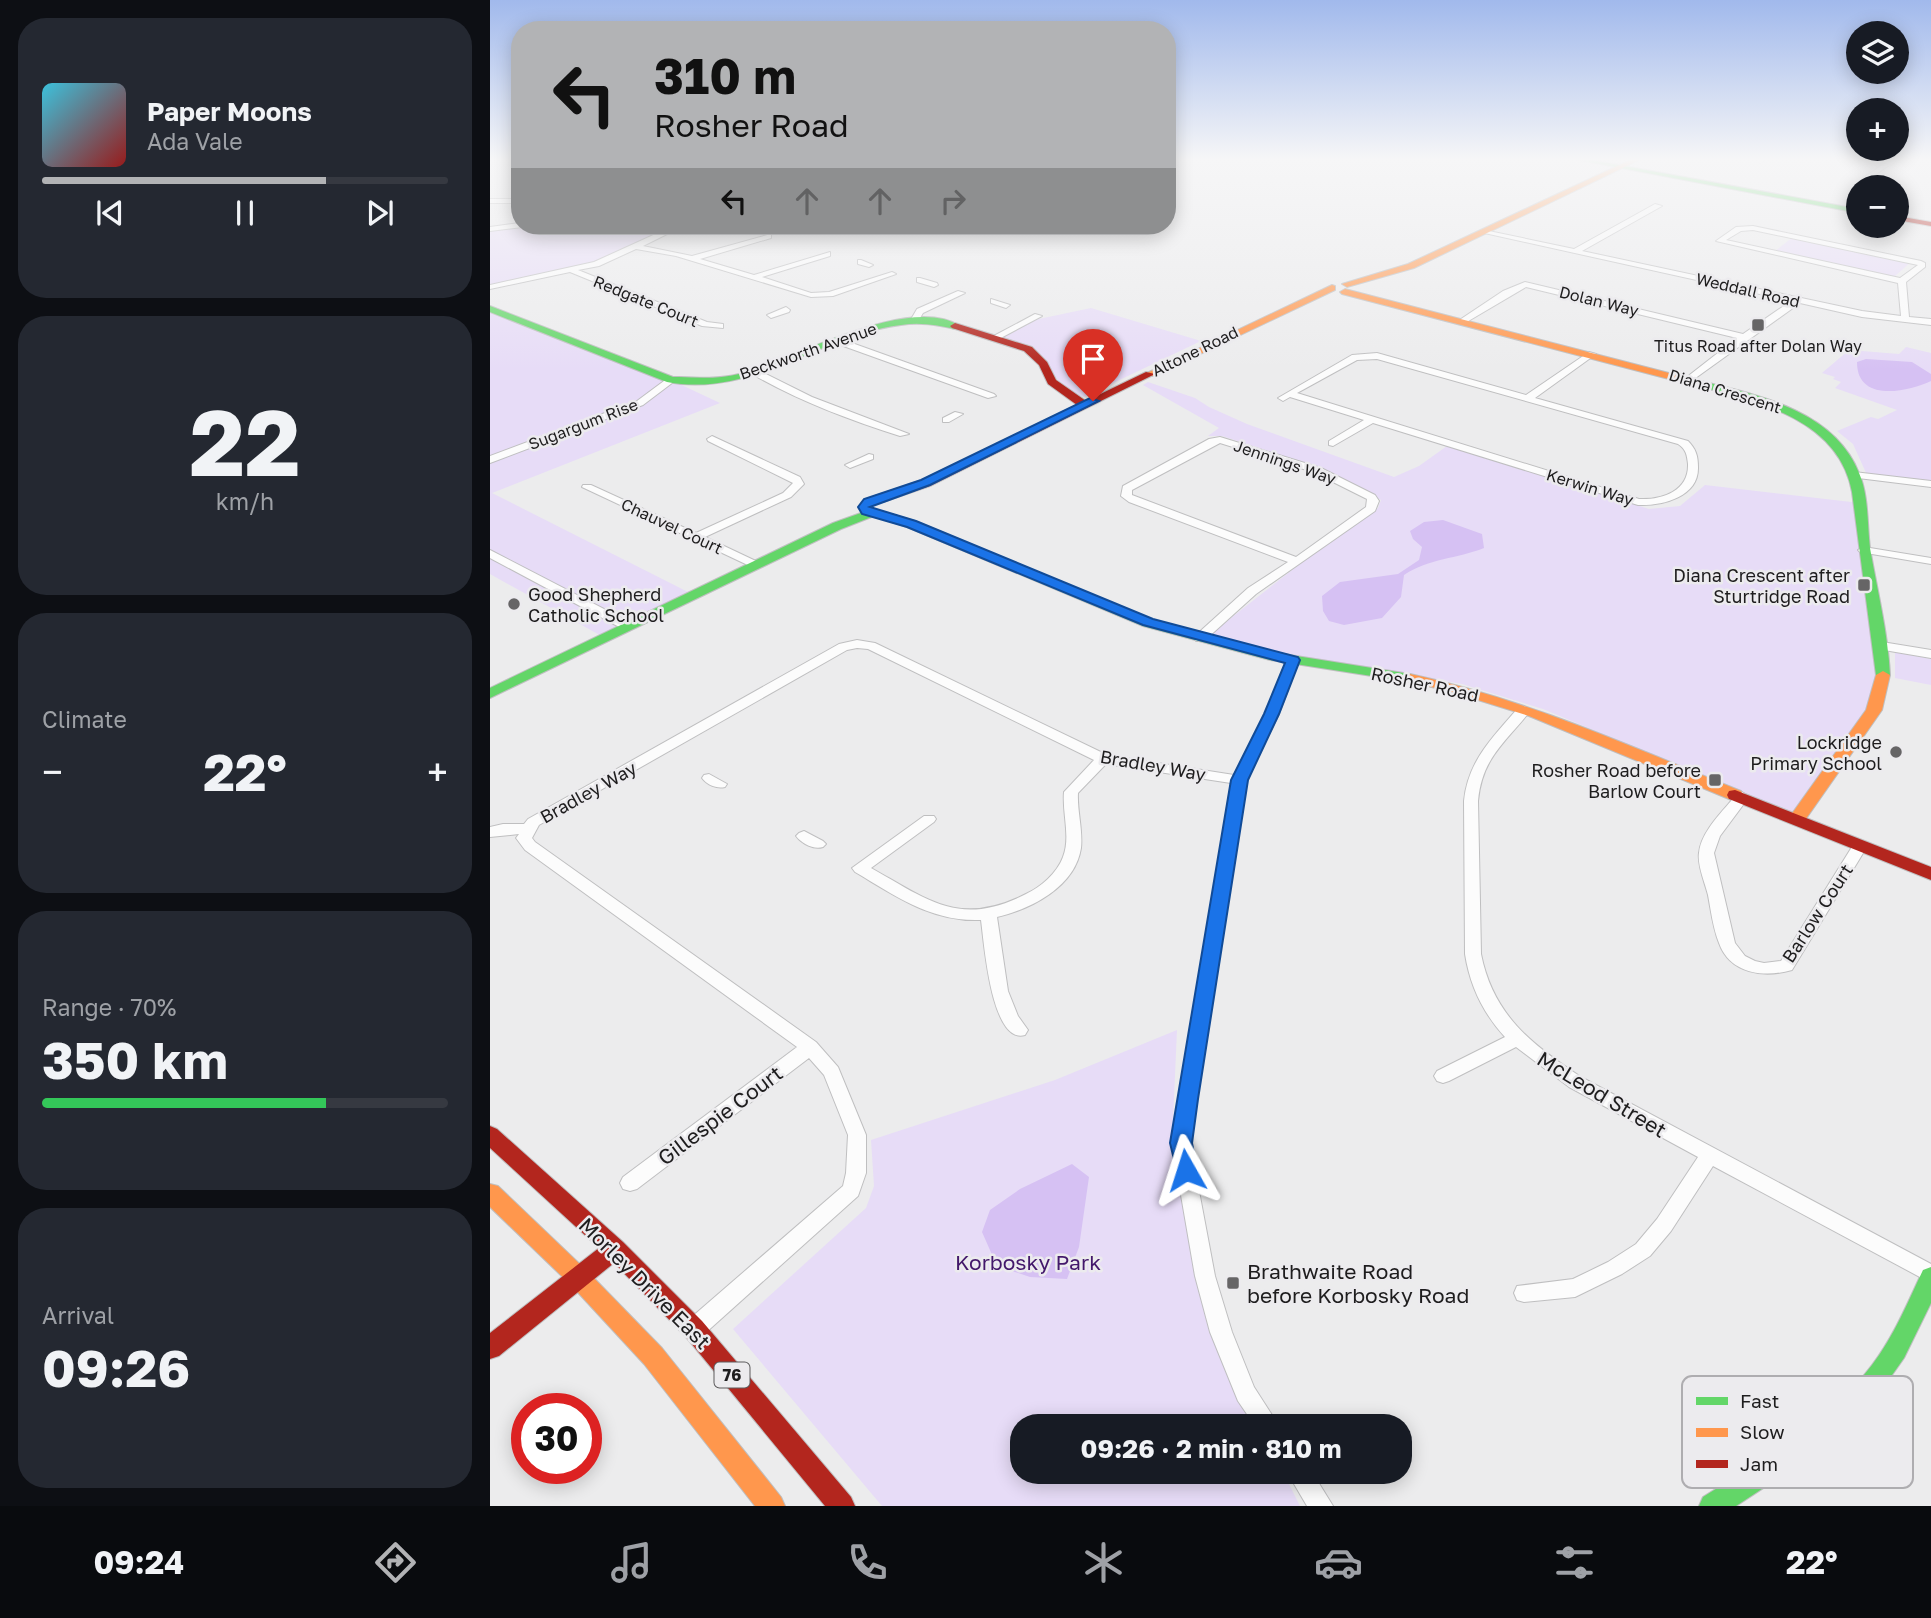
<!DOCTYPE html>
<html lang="en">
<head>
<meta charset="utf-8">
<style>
  :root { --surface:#171b24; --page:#242831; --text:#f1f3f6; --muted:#9ea1a6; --line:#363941; --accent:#b2b3b5 }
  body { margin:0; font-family:"Golos Text",sans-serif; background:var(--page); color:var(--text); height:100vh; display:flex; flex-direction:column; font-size:26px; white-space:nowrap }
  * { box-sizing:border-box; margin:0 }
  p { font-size:23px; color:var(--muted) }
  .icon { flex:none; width:38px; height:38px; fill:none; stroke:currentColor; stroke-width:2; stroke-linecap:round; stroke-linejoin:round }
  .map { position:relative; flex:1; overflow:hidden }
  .sheet { display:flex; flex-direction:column; gap:18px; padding:18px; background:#0d0f14; width:490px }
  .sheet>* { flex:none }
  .guide { position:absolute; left:21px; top:21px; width:665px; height:214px; border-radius:28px; box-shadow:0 4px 18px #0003; background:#b2b3b5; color:#111; overflow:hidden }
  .tools { position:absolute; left:1356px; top:21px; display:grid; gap:14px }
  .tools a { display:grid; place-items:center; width:63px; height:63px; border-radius:50%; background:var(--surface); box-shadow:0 4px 18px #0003; font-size:35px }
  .speed { position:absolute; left:21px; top:1393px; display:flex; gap:14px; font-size:35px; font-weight:700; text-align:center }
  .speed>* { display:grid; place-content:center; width:91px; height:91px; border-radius:50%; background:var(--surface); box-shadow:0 4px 18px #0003; line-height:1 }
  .speed .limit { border:10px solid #d22; background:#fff; color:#111 }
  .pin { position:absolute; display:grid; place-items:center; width:60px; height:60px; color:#fff; margin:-72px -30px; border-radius:50% 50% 50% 0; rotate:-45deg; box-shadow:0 0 7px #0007 }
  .pin .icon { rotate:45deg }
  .me { position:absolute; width:77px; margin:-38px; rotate:354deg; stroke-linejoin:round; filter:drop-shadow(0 0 5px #0008) }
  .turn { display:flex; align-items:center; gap:24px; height:147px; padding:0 28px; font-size:32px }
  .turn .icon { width:91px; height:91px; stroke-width:2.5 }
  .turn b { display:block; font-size:49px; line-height:60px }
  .lanes { display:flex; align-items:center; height:66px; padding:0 28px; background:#0003; justify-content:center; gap:35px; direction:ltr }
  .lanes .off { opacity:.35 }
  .big { font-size:52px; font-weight:700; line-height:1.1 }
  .sheet .card { flex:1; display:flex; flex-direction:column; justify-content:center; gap:10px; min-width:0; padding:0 24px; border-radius:28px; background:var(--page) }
  .sheet .dial { align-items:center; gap:0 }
  .dial b { font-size:91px; line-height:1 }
  .song { display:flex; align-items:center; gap:21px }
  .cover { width:84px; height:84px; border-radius:10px; background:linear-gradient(135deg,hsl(190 70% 55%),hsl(0 70% 35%)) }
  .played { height:7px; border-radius:4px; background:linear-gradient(90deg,var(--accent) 70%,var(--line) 70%) }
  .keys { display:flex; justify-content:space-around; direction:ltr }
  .heat { display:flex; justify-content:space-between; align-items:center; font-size:38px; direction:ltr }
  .charge { height:10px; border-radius:5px; background:linear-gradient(90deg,#34c759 70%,var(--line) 0) }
  .trip { position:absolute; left:520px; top:1414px; width:402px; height:70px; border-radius:28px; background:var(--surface); box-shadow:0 4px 18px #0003; font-weight:700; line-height:70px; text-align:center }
  .tabs { display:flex; height:112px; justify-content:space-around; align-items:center; background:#090b0e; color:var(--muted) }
  .tabs .icon { width:49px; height:49px }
  .tabs .on { color:var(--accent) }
  .tabs b { font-size:32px; color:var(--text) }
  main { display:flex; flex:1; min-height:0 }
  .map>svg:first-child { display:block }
</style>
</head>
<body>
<main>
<section class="sheet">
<div class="card">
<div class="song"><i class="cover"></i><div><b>Paper Moons</b><p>Ada Vale</p></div></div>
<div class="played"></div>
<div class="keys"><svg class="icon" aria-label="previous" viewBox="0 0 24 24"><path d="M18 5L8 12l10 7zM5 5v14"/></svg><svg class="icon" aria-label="pause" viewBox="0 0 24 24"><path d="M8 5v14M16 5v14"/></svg><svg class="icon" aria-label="next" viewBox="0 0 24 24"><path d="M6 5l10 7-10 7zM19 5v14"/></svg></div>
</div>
<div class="card dial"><b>22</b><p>km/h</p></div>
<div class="card"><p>Climate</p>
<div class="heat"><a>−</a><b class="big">22°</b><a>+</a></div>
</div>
<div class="card"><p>Range · 70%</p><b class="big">350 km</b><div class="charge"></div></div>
<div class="card"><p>Arrival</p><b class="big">09:26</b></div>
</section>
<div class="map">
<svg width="1441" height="1506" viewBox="0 0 1441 1506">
  <rect width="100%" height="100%" fill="#ececed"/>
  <path fill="#e7dcf7" d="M30,226H134L179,231L121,259L0,287V229Z
    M1303,237L1422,261L1404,277L1284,252Z
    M601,308L711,341L594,397L581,394L543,353L504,338L544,320Z
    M0,309L181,380L230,403L2,493L204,595L115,638L0,574Z
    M1416,347L1441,353V481L1377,475L1363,444L1347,431L1381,417L1388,419L1407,410L1345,388L1351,382L1343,379L1345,377L1332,373L1359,350L1409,354Z
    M658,382L705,398L719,407L757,424L904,477L929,466L957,446L1159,509L1190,506L1215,485L1370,503L1391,687L1310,817L1053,709L972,684L814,657L718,636L811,563L888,508L891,500L841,472L732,436H718L729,428L653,385Z
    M1405,652L1441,659V685L1405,678Z
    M687,1030L682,1143L718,1316L771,1426H532V1472H793L810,1506H392L243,1329L376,1208L384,1186L381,1140L565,1080Z"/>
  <path fill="#d6c1f3" d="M1376,359L1422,362L1441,374V381C1417,392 1367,403 1367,362Z
    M953,520L992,534L994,548C967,559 939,558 914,575L911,597L892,618L854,625L839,621L833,611L832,596L850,582L908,574L929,560L932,547L923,539L920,531L934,522Z
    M582,1164L599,1177L589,1247L577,1279L540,1277L507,1266L492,1232L500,1210L530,1189Z"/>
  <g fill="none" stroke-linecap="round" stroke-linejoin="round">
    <defs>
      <path id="street" d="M1268,160H1275L1270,163Z
        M1400,160H1407L1377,180H1373V178Z
        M0,199H30V203H0Z
        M1165,204L1172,206L1092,251L1372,311L1411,316L1408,283L1226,241L1246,227L1263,226L1431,261L1435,263V267L1416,282L1419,317L1441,319V325L1372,317L1310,303L1200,382L1197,381V377L1247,338L1036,287L975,323L968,321L1013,291L1035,282L1253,334L1301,301L990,232L994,230L1084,249ZM1263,230L1428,265L1410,278L1236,240L1251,231Z
        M30,223V226L33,227L0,231V227Z
        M131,226L177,229L193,226L153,246L202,256L281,234V238L210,259L264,275L340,252V256L272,277L321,293L339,292L402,272L406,274L343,296L321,297L186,256L146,249L109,266L88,270L217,322L233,324V328L212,326L80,272L0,289V285L104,262L170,232L134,228Z
        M260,226L270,228L271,230L267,232L256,228Z
        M371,260L383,265L379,267L368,264V260Z
        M430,278L447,283L448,285L444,287L427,282V278Z
        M468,291L475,293L433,313L427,323L420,321L427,309Z
        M501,299L520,305L516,308L501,303Z
        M296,307L300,310L299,312L281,318L277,315Z
        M545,314L552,316L507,340L500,338Z
        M348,338L504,394L506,396L498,398L345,343V339Z
        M1099,352L1106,354L1045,398L1198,441C1206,449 1208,456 1208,467C1209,497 1172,506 1148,505L883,423L843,446L839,445V441L874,420L800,397L793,401L788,398L862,355L887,353L1036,395ZM887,359L1188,444C1196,449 1197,455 1198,464C1199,491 1172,500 1149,499L807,393L867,360Z
        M262,370H268L322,397L419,434L410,436C359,420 309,401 262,374Z
        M178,378L186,380L153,405L0,463V456L147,401Z
        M465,412L473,414L459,422H453V418Z
        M222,436L310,477L314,484L301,497L215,537L270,563V567H262L92,487L93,485H101L206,533L293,493L303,483L218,441L217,439Z
        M730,437L831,468L885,495L889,501L885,511L766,594L714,641H706L704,638L706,635L758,588L798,562L639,502L631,496L633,486L719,439ZM730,443L823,472L877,499L876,507L806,557L642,495V490Z
        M379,454L383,455V459L360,468L355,465Z
        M1364,472L1441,481V487L1360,477L1359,475Z
        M1374,547L1441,558V564L1370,552L1368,550Z
        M0,550L141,623L143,626L141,629H133L0,558Z
        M367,640L385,643L617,755L744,775L775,714L797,660L803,656L809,660L789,714L756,780L700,1143L725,1276L742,1332L764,1387L789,1426H765L748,1401L720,1332L705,1276L682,1143L741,783L616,764L588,793C587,811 593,830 591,848C585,887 541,909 507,917L518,991L528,1016L538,1030L535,1035C501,1045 494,941 491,920C441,922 406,896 365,872L362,868L434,816H444L446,819L444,822L381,868C438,900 470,928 536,894C551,887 567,873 573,857C581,837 572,813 574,792L604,760L378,649L367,648L357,650L49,825L42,838L45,842L326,1042L348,1067L376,1135V1173L368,1196L212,1336L204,1339L196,1336L193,1329L196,1322L353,1186L356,1173L358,1135L334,1075L319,1058L147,1189L140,1191L133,1189L130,1183L133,1177L307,1047L35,850L26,838L29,834L0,837V827L13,824H34L38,819L349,644Z
        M1392,642L1441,650V658L1388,649L1386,646Z
        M1034,706L1041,710C1016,742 992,757 988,801L991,954C1003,1015 1042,1045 1091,1077L1441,1264V1283L1223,1166L1181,1231L1160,1256L1132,1274L1085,1297L1034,1302L1027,1300L1024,1293L1027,1286L1083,1279L1118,1262L1146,1244L1167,1219L1208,1157L1079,1087L1026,1047L959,1081L953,1083L947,1081L944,1076L947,1071L1015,1037C993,1013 980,986 975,954L974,801C978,760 1004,736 1029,707Z
        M219,774L237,784L235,787C227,789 217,785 212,778L214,775Z
        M1252,792L1259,797L1230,836L1224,853L1245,943L1255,956L1265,961L1274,963L1291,961L1365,842H1375L1378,845L1302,970C1274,978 1240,974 1229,943C1223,928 1221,911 1218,895C1215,883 1207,865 1209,853C1211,831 1234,810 1247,794Z
        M314,831L333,841L336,844L333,847C324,850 312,844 306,836L309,833Z
        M797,1472H822L843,1506H817Z"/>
      <path id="fast" d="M1089,160H1102L1368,209V213Z
        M0,306L183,377H189C209,378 230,379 249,374C302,360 419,293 470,326L465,329C447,325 430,322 411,325C330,335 263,398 177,382L0,312Z
        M1198,378C1259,393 1343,407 1369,473C1379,496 1377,524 1380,548C1387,590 1398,632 1400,675L1398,678H1388L1386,675L1362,492C1348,415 1258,399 1194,383L1193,381Z
        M382,509L425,521L663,620L781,652L920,674L927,678L920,682L780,660L653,626L417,527L384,516L351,529L0,698V688L343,523Z
        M1441,1267V1303L1414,1358L1383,1402L1322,1456L1246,1506H1209L1213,1497C1273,1459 1338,1423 1382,1365C1404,1336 1418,1302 1433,1270Z"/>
      <path id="slow" d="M1140,160H1149L924,268L857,287L852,284L918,264Z
        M842,285L845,286V290L664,376L655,374Z
        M855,289L1202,379L1203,381L1198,384L852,294L850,292Z
        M1393,671L1400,675L1392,710L1313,823H1301L1299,819L1301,815L1376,710L1386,675Z
        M920,674C1036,699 1142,747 1251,791L1253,795L1251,799H1239L1039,716L959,691L915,681L913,678L915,675Z
        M0,1184L8,1186L97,1271L172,1348L291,1497L295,1506H265L154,1364L81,1285L0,1207Z"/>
      <path id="jam" d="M1407,216L1441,222V226L1407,220Z
        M465,323L542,347L557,362L566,380L596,401L656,372L665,374L440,486L393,502H385V496L432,480L587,405L558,384L549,365L534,351L462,328L460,326Z
        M1245,790L1441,867V880L1239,799L1237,795L1239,791Z
        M0,1126L7,1129L133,1242L212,1321L361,1497L365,1506H335L196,1337L124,1263L9,1356L0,1359V1333L109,1248L0,1148Z"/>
    </defs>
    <use href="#street" stroke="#bfbfc0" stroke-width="2"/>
    <use href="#fast" stroke="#bfbfc0" stroke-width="2"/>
    <use href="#slow" stroke="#bfbfc0" stroke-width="2"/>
    <use href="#jam" stroke="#bfbfc0" stroke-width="2"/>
    <use href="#street" fill="#fcfcfc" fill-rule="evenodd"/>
    <use href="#fast" fill="#63d668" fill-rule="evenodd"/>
    <use href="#slow" fill="#ff974d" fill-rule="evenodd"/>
    <use href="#jam" fill="#b3261e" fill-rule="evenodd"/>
  </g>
  <linearGradient id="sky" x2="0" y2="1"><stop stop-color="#a1b9ec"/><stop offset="0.43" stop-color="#f6f6f7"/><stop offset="1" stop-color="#f6f6f7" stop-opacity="0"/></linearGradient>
  <rect width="1441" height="370" fill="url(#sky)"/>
  <path fill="#1a73e8" stroke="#114b97" stroke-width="2" d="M600,398L609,401L440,485L380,507L426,521L663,619L808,657L810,660L789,714L758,780L708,1099L702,1143L707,1170L704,1176L696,1179L688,1176L680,1143L741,780L774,714L795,663L653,625L417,527L372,514L368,507L374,499L431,480Z"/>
  <g fill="#666566" stroke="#ecebee" stroke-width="2.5">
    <rect x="1261" y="318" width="14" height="14" rx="3.5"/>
    <rect x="1367" y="578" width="14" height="14" rx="3.5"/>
    <circle cx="24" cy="604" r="7"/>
    <circle cx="1406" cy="752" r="7"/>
    <rect x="1218" y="773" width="14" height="14" rx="3.5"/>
    <rect x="736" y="1276" width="14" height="14" rx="3.5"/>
  </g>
  <g text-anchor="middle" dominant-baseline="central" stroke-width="5" stroke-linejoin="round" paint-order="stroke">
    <g font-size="16" fill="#1e1d1e" stroke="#ecebee">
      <text transform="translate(1258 290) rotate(13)">Weddall Road</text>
      <text transform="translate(156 301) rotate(22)">Redgate Court</text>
      <text transform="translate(1109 301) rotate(14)">Dolan Way</text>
      <text transform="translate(318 351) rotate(-19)">Beckworth Avenue</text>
      <text transform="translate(705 351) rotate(-26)">Altone Road</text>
      <text transform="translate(1235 391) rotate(17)">Diana Crescent</text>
      <text transform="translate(93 424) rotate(-21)">Sugargum Rise</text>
      <text transform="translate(795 462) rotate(19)">Jennings Way</text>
      <text transform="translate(1100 487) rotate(17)">Kerwin Way</text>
      <text transform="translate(182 526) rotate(25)">Chauvel Court</text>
    </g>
    <g font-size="16" fill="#1e1d1e" stroke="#ecebee">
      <text x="1268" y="346">Titus Road after Dolan Way</text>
    </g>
    <rect fill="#ecebee" stroke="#5c5b5c" stroke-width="2" x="224.5" y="1362.5" width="35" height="25" rx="5"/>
    <g font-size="16" font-weight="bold" fill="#1e1d1e">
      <text x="242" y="1375">76</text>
    </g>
    <g font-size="18" fill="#1e1d1e" stroke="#ecebee" text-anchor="end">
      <text x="1360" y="575">Diana Crescent after<tspan x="1360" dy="21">Sturtridge Road</tspan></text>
      <text x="38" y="594" text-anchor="start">Good Shepherd<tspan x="38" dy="21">Catholic School</tspan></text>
      <text x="1392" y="742">Lockridge<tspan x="1392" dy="21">Primary School</tspan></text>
      <text x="1211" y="770">Rosher Road before<tspan x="1211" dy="21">Barlow Court</tspan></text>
    </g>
    <g font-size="18" fill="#1e1d1e" stroke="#ecebee">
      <text transform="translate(935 684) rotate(12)">Rosher Road</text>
      <text transform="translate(663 765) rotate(10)">Bradley Way</text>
      <text transform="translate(98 792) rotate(-29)">Bradley Way</text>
      <text transform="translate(1327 913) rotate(-57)">Barlow Court</text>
    </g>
    <g font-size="21" fill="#1e1d1e" stroke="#ecebee">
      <text transform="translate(1112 1094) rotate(31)">McLeod Street</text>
      <text transform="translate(230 1115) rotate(-37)">Gillespie Court</text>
      <text transform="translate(155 1283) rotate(45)">Morley Drive East</text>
    </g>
    <g font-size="21" fill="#43186b" stroke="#ecebee">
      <text x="538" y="1262">Korbosky Park</text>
    </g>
    <g font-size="21" fill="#1e1d1e" stroke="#ecebee" text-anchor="start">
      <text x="757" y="1271">Brathwaite Road<tspan x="757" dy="24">before Korbosky Road</tspan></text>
    </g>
  </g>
  <rect x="1192" y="1376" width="231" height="112" rx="10" fill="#ecebee" stroke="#aeadb0" stroke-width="2"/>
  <rect x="1206" y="1397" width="32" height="8" fill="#63d668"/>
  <rect x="1206" y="1428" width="32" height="9" fill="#ff974d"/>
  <rect x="1206" y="1460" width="32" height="8" fill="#b3261e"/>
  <g font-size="19" fill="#1e1d1e">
    <text x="1250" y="1408">Fast</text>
    <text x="1250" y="1439">Slow</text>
    <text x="1250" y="1471">Jam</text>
  </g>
</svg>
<div class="tools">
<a><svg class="icon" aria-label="layers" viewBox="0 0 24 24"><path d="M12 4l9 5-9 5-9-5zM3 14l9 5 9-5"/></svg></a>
<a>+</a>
<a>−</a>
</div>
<div class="speed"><div class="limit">30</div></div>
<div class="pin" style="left:603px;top:401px;background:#d93025"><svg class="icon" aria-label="arrive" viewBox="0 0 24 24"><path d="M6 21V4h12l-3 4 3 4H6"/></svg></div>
<svg class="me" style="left:696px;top:1170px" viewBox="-20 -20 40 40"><path d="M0-17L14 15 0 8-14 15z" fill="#1a73e8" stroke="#fff" stroke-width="4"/></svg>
<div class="trip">09:26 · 2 min · 810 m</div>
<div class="guide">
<div class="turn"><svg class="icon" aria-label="left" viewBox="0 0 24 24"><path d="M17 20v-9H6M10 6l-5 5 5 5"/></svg><div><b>310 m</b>Rosher Road</div></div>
<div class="lanes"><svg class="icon" aria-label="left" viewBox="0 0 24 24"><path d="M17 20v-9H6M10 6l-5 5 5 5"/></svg><svg class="icon off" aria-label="ahead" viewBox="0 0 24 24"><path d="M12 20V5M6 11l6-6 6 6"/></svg><svg class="icon off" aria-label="ahead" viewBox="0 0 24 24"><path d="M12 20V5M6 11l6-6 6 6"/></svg><svg class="icon off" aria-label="right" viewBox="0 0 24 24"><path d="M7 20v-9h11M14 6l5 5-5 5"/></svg></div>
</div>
</div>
</main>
<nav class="tabs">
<b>09:24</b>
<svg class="icon on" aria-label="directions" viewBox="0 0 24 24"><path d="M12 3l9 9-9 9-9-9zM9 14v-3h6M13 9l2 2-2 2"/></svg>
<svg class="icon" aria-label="music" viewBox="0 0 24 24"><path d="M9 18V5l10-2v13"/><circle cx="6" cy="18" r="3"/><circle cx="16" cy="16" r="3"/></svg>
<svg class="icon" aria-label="phone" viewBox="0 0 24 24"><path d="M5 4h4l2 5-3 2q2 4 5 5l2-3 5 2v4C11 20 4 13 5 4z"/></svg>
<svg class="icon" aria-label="climate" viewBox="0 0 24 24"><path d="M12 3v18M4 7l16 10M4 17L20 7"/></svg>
<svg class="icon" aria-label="car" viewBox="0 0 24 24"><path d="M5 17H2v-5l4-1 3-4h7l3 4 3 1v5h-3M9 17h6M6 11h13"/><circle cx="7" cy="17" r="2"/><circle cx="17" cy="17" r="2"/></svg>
<svg class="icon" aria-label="filters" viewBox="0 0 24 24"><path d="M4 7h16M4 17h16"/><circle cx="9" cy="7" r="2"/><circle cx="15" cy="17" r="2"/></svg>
<b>22°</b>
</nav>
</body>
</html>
